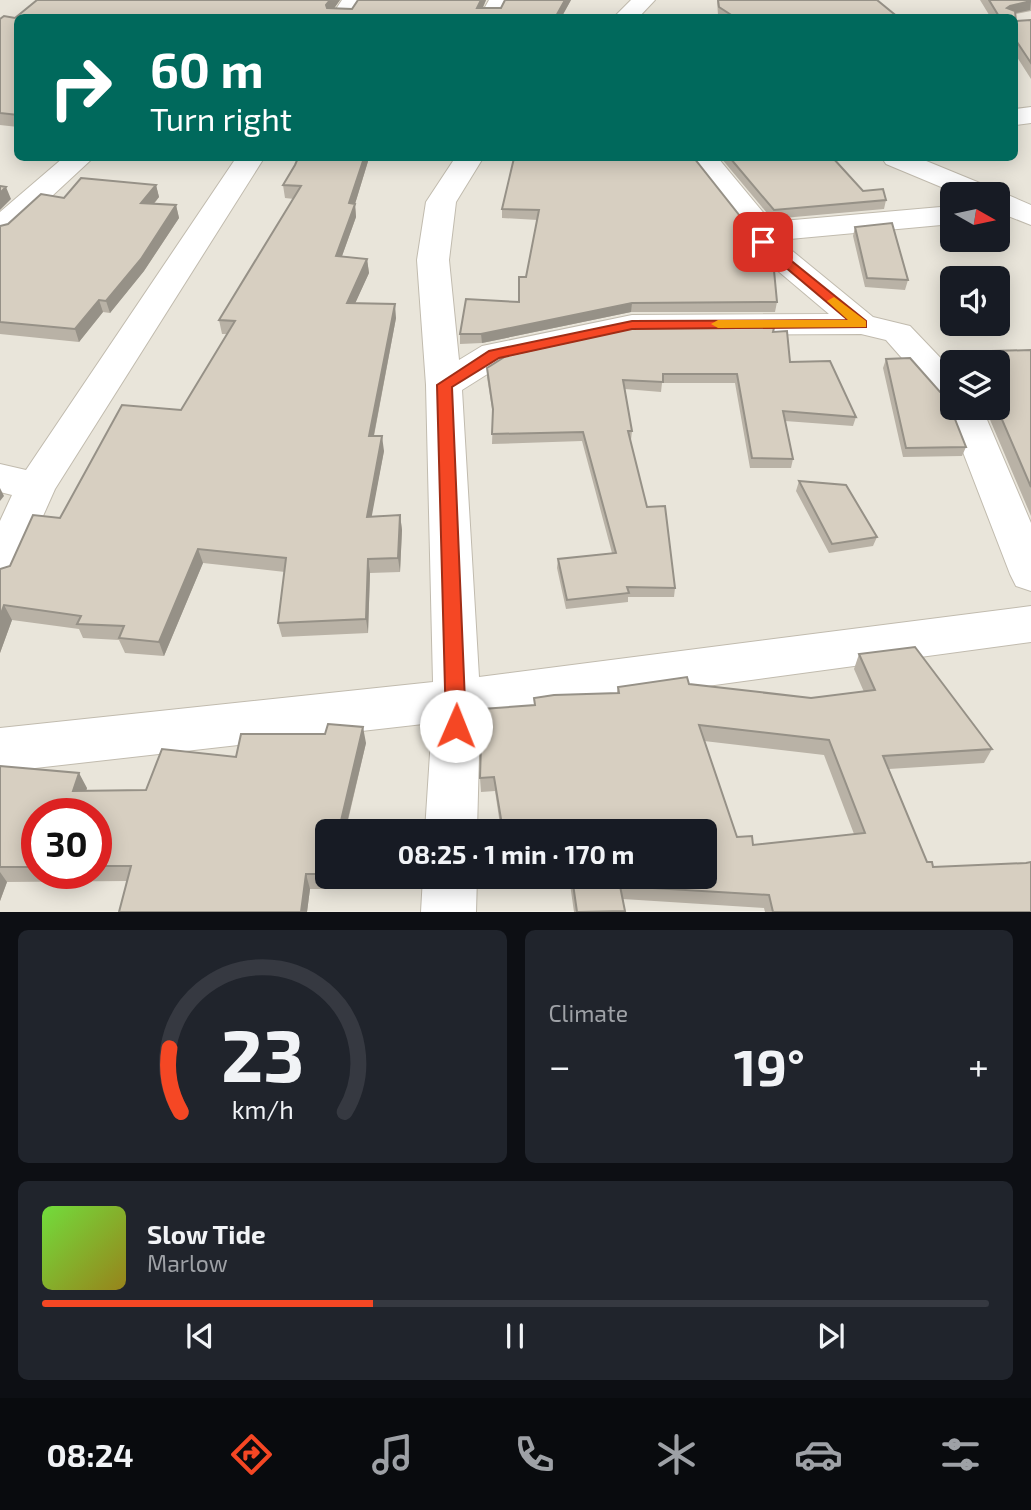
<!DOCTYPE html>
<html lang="en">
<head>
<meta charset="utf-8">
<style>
  :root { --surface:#171b24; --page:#20242c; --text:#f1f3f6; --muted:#9ea1a6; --line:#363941; --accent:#f54724 }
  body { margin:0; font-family:"Exo 2",sans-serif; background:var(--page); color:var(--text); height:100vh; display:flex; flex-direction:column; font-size:26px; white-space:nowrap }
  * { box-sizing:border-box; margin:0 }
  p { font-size:23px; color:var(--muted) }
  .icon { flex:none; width:38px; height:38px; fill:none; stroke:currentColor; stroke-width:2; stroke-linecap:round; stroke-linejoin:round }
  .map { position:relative; height:912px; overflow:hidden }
  .panel { display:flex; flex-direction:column; gap:18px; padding:18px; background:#0d0f14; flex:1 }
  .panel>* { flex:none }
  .top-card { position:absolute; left:14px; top:14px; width:1004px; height:147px; border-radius:10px; box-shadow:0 4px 18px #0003; background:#00695c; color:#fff; overflow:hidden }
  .needle { width:46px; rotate:99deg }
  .tools { position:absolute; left:940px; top:182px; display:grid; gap:14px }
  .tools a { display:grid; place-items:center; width:70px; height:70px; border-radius:10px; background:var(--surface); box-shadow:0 4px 18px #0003; font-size:35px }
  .speed { position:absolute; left:21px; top:798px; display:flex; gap:14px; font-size:35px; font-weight:700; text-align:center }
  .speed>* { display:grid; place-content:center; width:91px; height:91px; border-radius:50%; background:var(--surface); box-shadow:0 4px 18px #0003; line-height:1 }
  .speed .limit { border:10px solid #d22; background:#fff; color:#111 }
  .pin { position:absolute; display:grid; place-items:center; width:60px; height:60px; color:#fff; margin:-30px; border-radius:14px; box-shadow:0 4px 10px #0006 }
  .me { position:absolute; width:77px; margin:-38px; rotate:1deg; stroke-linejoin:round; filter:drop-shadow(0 0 5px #0008) }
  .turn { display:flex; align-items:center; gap:24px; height:147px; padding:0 21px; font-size:32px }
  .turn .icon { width:91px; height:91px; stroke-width:2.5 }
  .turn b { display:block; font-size:49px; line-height:60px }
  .big { font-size:52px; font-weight:700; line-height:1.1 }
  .panel .card { flex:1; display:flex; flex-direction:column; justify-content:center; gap:10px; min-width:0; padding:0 24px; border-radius:10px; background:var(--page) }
  .panel .dial { align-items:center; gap:0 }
  .dial svg { height:182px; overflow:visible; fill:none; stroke:var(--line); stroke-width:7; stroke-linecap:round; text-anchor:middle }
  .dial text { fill:var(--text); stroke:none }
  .song { display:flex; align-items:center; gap:21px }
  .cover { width:84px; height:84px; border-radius:10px; background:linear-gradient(135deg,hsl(100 70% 55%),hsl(50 70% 35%)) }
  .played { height:7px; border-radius:4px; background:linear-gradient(90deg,var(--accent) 35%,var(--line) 35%) }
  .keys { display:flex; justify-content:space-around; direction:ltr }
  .heat { display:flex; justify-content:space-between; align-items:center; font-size:38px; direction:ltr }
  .panel .tiles { flex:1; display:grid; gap:18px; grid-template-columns:1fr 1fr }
  .card:last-child { grid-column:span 2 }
  .trip { position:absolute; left:315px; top:819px; width:402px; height:70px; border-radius:10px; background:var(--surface); box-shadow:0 4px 18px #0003; font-weight:700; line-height:70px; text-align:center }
  .tabs { display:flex; height:112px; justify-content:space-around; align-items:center; background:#090b0e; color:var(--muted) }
  .tabs .icon { width:49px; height:49px }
  .tabs .current { color:var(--accent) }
  .tabs b { font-size:32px; color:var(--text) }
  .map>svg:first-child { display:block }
</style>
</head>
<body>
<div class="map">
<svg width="1031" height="912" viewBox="0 0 1031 912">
  <rect width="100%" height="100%" fill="#f6f3ec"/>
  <path fill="#e9e5da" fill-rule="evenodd" d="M0,0H1031V911L0,912ZM18,18H1015V158H18ZM952,194H998V240H952ZM952,278H998V324H952ZM952,362H998V408H952ZM37,814H96V873H37ZM327,831H705V877H327Z"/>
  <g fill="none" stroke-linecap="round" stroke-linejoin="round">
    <defs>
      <path id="minor" d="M342,0H364L353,18H330Z
        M489,0H511L499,18H479Z
        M631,0H655L638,18H613Z
        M1031,107V123L1015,125V109Z
        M63,158H93L11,234L0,237V212Z
        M236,158H264L55,489L15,579L0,583V521L12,495L0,492V464L26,470Z
        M455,158H483L456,202L449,260L459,360L482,346L632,315L829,314L752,249L748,242V233L690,158H718L771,222L952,206V224L779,240L873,317L910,326L952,370V408H982L1031,523V591L1016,586L1010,574L946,408L949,403L939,400L886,340L861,334L632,335L505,363L462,390L479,677L1031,606V642L480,717L477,831H425L432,723L0,772V728L433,682L426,385L417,260L426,202Z
        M882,158H919L992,188L996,193L1008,195L1031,205V225L998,212V194H958L886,164Z
        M423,877H477L476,912H421Z"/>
    </defs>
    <use href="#minor" stroke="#c1bbae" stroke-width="2"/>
    <use href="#minor" fill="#fff" fill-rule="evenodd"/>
  </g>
  <path fill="#b9b2a6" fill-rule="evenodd" d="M37,0H340L334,8L352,9L358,0H486L483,8H501L571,0L561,18H18V127L0,125V19L15,18Z
    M717,0H877L899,18H722L718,15Z
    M980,0H1031V11L1016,14V21L1031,20V79L1015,54V18H991Z
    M298,158H369L355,204L356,217L342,256L367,259L369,273L355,303L396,318L374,436L384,451L371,516L400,515L402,530L400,572L370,573L368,633L282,637L278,623L285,572L203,563L164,656L125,653L119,640L83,638L79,629L12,620L0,653V569L10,566L60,518L181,410L227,334H222L219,320L294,199L285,198L283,185L295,165Z
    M514,158L751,241L777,302L775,312H631L482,343L460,344V334L519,302L526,277L538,220L502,218V209Z
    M721,158H833L863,191L886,200L884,209L772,219Z
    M156,185L159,197L154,204L176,205L179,218L144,271L110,313L103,312L79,342L0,334V226L8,224L64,198Z
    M855,227L908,280L905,290L865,287L853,236Z
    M773,332L790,362L856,417L853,426L785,421L793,459L791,468H750L735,383H662L661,392L625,389L632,431L631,440H630L647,507L675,588L674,597H628V602L566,609L557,568L558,559L612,553L582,441L492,444L493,415L487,377V368Z
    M1031,350V516L985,408H998V362H953L957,352Z
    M886,359L947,399L966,447L962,456L903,457L883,368Z
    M799,481L877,537L873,546L829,553L796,491Z
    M859,654L992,749L984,763L889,769L927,862L933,867L1031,912H765L764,908L623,899L625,912H574L569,877H705V831H501L495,791L481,792L480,778L534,705V698L617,693L618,687L689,684L811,698L864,692L854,669ZM704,741L824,755L854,834L753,845L737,837Z
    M366,743L347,825L349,831H327V877H347L345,889H310L307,912H119L127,881L7,882L0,901V766L87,788L86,791L146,790L236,757ZM37,814H96V873H37Z"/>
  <path fill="#969187" d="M330,0H340L328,17L326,5Z
    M481,0H486L478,18L477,8Z
    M565,0H571L561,18H555Z
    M1031,1L1030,10L1006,15L1007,8L1010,6Z
    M364,158H369L355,204L356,217L337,270L336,256L349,203Z
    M156,185L159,197L144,215L141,203Z
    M6,187L11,199L0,210V193Z
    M176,205L179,218L144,271L110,313L106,301Z
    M367,259L369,273L349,317L347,303Z
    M99,300L103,312L79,342L75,329Z
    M632,303L631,312L482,343L481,334Z
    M395,304L396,318L371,450L369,436Z
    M382,436L384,451L369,531L367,517Z
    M0,488L4,496L0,501Z
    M400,515L402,530L400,572L398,558Z
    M198,549L203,563L164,656L159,642Z
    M368,559L370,573L368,633L366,619Z
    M4,605L12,620L0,653V617Z
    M363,727L366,743L345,831L340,825Z
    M79,773L87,788L81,807L73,791Z
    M0,872L7,882L0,901Z
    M306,874L310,889L307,912H301Z
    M342,877H347L345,889Z"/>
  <path fill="#d7cfc1" stroke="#969187" stroke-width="2" fill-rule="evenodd" d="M37,0H330L326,5L327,8L352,9L358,0H481L477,8H501L505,0H565L555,18H18V115L0,113V19L4,16L15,18Z
    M718,0H877L899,18H736L719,7Z
    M989,0H1031V1L1010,6L1007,8L1015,11L1016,21L1031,20V63L1015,39V18H1000Z
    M298,158H364L349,203L355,204L336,256L367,259L347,303L395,304L369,436H382L367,517L400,515L398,558L368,559L366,619L278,623L286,558L198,549L159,642L119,638L124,626L77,624L81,616L4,605L0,617V569L10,566L33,515L60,518L122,405L181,410L235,321L219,320L301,186L283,185L295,165Z
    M514,158H694L747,225L751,241L773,260L777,302L632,303L481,334H460L466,299L519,302V277H526L539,210L502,209Z
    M730,158H833L863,191L883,189L886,200L774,210Z
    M81,178L156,185L141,203L176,205L141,259L106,301L99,300L75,329L0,322V226L8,224L41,194L64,198Z
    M0,186L6,187L0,193Z
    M892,223L908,280L867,278L855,227Z
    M633,328H774L773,332L787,331L790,362L830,361L856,417L783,411L793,459L752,458L737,374H663V382L623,380L632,431H628L647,507L665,506L675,588L627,587L629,593L567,600L558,559L616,553L583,432L492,434L493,409L487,368L506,356Z
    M1031,350V487L997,408H998V362H960V356L957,352Z
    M910,358L940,392L948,395L947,399L966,447L906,448L886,359Z
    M799,481L846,485L877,537L832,544Z
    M915,647L992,749L883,756L927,862H932L933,867L1026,863L1031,862V912H773L769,895L620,886L625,911L577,912L572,877H705V831H503L494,777L480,778L482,709L535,705L534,698L554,695L619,693L618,687L687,677L689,684L811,698L875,690L859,654ZM699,725L829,740L865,833L753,845L752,836L737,837Z
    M328,724L363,727L340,825H347V831H327V874H306L301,912H119L131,866H96V814H37V867H0V766L79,773L73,791L146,790L162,749L236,757L241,734H325Z"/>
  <path fill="#f54724" stroke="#9f2e17" stroke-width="2" d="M763,238L866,321V327L632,329L499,358L452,387L466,726L463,732L456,735L448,732L446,726L437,385L489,351L632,321L848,320L759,245V239Z"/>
  <path fill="#f59e0b" d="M834,297L866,321V327L718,328L711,324L718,320H848L827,301Z"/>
</svg>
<div class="tools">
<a><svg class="needle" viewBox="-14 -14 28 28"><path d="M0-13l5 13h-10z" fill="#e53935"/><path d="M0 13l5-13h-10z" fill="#9ea1a6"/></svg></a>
<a><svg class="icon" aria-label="sound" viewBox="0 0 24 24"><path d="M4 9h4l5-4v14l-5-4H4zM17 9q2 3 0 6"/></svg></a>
<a><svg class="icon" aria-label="layers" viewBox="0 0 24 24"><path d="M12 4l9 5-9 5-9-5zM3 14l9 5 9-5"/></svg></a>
</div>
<div class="speed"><div class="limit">30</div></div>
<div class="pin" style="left:763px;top:242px;background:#d93025"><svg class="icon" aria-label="arrive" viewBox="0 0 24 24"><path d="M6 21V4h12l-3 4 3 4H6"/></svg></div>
<svg class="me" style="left:456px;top:726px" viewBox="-20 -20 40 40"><circle r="19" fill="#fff"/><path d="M0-13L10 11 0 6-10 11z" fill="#f54724"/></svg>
<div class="trip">08:25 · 1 min · 170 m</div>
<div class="top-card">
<div class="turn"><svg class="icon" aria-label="right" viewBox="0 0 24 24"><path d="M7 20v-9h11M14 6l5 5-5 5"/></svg><div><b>60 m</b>Turn right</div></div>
</div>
</div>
<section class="panel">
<div class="tiles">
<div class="card dial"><svg viewBox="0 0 100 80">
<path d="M14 69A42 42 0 1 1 86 69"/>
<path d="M14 69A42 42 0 0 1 9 41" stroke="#f54724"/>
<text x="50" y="56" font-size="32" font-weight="700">23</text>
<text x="50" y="72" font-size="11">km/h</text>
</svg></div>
<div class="card"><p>Climate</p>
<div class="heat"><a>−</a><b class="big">19°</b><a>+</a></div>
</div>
<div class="card">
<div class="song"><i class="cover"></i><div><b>Slow Tide</b><p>Marlow</p></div></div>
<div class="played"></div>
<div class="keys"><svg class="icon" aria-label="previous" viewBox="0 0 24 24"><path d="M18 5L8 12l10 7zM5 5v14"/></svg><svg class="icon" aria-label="pause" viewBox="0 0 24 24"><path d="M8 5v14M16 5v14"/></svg><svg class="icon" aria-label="next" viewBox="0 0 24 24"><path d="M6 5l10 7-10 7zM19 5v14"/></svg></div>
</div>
</div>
</section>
<nav class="tabs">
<b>08:24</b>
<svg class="icon current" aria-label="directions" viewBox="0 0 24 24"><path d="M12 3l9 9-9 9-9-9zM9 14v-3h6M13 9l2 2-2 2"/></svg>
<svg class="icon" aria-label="music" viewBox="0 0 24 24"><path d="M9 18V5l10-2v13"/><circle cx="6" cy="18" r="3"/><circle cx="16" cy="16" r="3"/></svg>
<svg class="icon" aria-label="phone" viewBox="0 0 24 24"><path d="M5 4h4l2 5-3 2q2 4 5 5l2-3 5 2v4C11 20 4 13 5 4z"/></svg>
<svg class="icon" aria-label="climate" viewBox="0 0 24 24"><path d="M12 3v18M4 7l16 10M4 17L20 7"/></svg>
<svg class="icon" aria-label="car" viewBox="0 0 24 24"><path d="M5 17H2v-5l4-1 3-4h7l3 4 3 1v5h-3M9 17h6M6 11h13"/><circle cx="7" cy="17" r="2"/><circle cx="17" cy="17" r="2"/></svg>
<svg class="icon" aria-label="filters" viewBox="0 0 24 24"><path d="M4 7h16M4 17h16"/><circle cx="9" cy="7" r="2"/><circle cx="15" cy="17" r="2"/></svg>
</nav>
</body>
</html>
